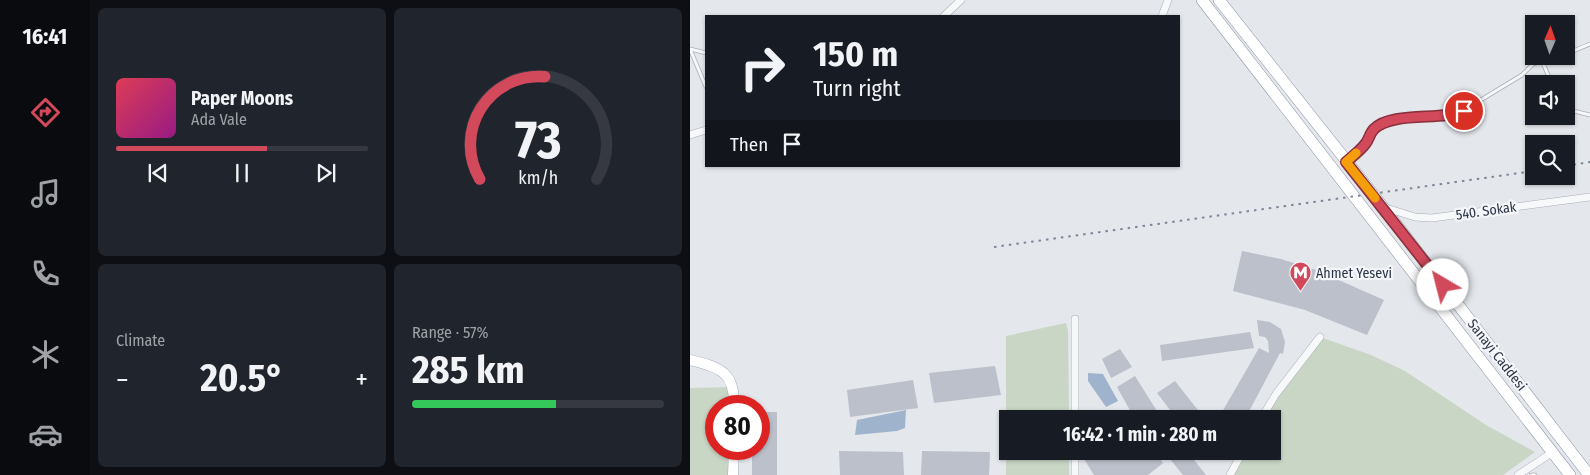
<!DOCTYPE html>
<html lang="en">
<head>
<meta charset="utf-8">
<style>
  :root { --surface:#171b24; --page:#20242c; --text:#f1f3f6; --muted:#9ea1a6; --line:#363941; --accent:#d1495b }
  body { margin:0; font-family:"Fira Sans Condensed",sans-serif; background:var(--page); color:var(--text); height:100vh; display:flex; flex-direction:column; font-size:19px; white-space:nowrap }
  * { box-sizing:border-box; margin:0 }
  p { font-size:16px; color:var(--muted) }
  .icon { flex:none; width:28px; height:28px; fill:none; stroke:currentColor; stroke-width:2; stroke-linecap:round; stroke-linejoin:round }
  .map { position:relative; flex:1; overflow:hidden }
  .sheet { display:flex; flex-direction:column; gap:8px; padding:8px; background:#0d0f14; width:600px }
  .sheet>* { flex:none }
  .banner { position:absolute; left:15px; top:15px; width:475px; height:152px; border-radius:0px; box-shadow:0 1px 4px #0004; background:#171b24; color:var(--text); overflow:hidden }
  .needle { width:32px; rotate:2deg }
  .buttons { position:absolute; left:835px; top:15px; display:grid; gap:10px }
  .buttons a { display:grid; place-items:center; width:50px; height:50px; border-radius:0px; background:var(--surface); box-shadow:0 1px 4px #0004; font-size:25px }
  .speed { position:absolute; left:15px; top:395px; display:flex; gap:10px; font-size:25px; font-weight:700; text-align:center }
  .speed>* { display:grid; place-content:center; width:65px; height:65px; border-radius:50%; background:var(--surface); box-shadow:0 1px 4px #0004; line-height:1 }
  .speed .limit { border:8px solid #d22; background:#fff; color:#111 }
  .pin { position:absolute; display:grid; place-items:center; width:42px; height:42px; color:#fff; margin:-21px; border:2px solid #fff; border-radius:50%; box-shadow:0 1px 5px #0007 }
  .me { position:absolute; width:55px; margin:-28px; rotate:323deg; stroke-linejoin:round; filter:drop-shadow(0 0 4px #0008) }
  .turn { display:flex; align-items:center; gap:18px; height:105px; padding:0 25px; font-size:22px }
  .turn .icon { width:65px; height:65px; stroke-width:2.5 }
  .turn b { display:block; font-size:35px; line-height:42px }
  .then { display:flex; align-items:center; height:48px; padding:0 25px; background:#0003; gap:10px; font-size:19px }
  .big { font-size:38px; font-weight:700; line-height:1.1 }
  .sheet .widget { flex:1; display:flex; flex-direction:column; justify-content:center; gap:8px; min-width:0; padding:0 18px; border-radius:8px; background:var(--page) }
  .sheet .dial { align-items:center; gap:0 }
  .dial svg { height:130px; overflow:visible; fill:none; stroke:var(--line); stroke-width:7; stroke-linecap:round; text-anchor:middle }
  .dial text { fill:var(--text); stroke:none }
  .song { display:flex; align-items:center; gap:15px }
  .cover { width:60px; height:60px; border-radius:8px; background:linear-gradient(135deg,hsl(350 70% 55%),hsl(310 70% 35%)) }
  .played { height:5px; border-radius:2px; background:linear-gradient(90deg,var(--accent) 60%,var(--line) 60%) }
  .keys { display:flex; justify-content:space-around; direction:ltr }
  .heat { display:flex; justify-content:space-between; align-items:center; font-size:28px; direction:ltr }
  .charge { height:8px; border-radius:4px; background:linear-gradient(90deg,#34c759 57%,var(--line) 0) }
  .sheet .tiles { flex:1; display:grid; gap:8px; grid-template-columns:repeat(2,1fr) }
  .trip { position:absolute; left:309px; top:410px; width:282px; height:50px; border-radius:0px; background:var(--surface); box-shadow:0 1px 4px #0004; font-weight:700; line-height:50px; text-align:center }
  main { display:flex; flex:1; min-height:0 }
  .tabs { display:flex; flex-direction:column; width:90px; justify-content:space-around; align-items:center; background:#090b0e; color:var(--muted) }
  .tabs .icon { width:35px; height:35px }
  .tabs .selected { color:var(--accent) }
  .tabs b { font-size:22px; color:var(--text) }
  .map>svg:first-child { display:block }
</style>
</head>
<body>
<main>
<nav class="tabs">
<b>16:41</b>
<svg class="icon selected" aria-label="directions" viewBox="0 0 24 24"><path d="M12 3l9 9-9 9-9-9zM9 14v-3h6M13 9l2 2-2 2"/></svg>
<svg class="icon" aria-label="music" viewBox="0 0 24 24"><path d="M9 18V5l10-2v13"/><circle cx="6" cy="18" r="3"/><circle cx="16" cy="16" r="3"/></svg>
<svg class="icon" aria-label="phone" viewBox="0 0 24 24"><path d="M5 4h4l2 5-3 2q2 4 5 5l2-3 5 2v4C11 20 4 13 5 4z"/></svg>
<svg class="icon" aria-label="climate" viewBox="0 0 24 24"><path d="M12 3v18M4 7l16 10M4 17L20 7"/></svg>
<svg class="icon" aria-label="car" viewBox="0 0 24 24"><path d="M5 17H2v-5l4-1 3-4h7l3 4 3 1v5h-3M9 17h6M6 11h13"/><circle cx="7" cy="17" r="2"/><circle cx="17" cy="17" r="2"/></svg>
</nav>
<section class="sheet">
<div class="tiles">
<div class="widget">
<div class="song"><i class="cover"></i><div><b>Paper Moons</b><p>Ada Vale</p></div></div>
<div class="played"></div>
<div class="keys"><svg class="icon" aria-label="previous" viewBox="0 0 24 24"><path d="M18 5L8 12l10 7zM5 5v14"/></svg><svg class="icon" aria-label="pause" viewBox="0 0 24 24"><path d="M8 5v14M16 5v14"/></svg><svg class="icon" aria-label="next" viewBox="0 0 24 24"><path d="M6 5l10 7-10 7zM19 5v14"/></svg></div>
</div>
<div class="widget dial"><svg viewBox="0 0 100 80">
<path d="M14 69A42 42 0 1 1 86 69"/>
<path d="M14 69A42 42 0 0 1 54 6" stroke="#d1495b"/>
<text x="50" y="56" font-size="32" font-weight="700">73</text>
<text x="50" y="72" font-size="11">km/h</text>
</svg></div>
<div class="widget"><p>Climate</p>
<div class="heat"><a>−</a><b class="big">20.5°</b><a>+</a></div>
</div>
<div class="widget"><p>Range · 57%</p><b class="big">285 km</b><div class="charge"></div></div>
</div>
</section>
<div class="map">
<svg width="900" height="475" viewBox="0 0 900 475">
  <rect width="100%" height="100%" fill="#e4e7ec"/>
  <path fill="#c9d6c5" d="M376,323L378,331L379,419H318V451H379V475H316V336Z
    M630,337L681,355L715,371L796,425L845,452L813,475H544L556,451H582V419H573Z
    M45,387L44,406H26V449H44L43,475H0V388Z"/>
  <path fill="#9fb4cc" d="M398,373L413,374L428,401L416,407L398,381Z
    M216,410L215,428L207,431L165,435L167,420Z"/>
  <path fill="#bbc0ca" d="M552,251L591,259L626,270L694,300L677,335L615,310L543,291Z
    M567,320L580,322L591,329L595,342L593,354L590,353L555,419H528L569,348L579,353L578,341L575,337L569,336Z
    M560,332L564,348L472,361L470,345Z
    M430,349L442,367L421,378L412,359Z
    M305,366L311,395L244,403L239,373Z
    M445,376L472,419H445L442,414L427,387Z
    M223,380L228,408L160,417L157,390Z
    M485,381L515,419H487L467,393Z
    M69,412H87V475H62V449H69Z
    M149,451L213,452L214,475H150Z
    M232,451L300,452L299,475H231Z
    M407,451H464L473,463L458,475H404L394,459Z
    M490,451H497L516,475H493L480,459Z"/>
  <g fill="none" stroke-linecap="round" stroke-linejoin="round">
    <defs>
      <path id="service" d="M0,49L16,87
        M0,49L16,53
        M876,54L900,44
        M852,61L862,84
        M876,106L880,110L900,115
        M658,161L675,145L684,129L697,122L726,116L766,115L832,75L843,64L868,56
        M841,475H845"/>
      <path id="minor" d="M254,16L271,0
        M472,16L478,0
        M0,135L16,130
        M696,208L725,217L742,218L900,197
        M385,319V419
        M571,419L586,394L630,337
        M385,451V475
        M540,475L553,451
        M828,475L863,452"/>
      <path id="primary" d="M0,360C31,367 45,373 44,406
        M43,475L44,449"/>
      <path id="trunk" d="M512,0L880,475
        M529,0L693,207L899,475"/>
    </defs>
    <use href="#service" stroke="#a9aeb7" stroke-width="4.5"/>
    <use href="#minor" stroke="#a9aeb7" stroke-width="8"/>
    <use href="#primary" stroke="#a3abb8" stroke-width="11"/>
    <use href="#trunk" stroke="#8b94a3" stroke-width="12"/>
    <use href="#service" stroke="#f7f8fa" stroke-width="3"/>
    <use href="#minor" stroke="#f7f8fa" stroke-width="7"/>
    <use href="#primary" stroke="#fff" stroke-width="10"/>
    <use href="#trunk" stroke="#fff" stroke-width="11"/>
    <path stroke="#7d8696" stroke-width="2" stroke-dasharray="2.5 5" stroke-linecap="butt" d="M876,166L900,162
      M304,247L844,171"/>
  </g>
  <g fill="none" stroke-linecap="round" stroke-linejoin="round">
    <defs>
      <path id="route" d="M753,285L656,162C663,156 671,150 676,143C679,139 680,133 684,129C702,111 752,121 774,111"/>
    </defs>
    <use href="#route" stroke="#882f3b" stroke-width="12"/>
    <use href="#route" stroke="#d1495b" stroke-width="9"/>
    <path stroke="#f59e0b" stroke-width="9" d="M666,153L656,162L685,198"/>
  </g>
  <defs>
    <symbol id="metro-pin" viewBox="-11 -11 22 30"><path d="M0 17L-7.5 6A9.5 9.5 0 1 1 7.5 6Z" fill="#d1495b" stroke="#f4f6f9"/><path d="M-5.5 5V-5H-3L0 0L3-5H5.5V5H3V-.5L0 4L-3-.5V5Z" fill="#fff"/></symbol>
  </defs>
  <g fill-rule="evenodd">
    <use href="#metro-pin" x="598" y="260" width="25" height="34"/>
  </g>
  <g text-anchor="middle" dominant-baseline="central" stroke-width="4.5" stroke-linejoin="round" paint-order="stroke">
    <g font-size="14" fill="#2b3445" stroke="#f4f6f9">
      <text transform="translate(796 211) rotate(-8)">540. Sokak</text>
      <text transform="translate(807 355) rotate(52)">Sanayi Caddesi</text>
    </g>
    <g font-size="14" fill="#2b3445" stroke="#f4f6f9" text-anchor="start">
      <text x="626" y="273">Ahmet Yesevi</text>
    </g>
  </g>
</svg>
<div class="buttons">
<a><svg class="needle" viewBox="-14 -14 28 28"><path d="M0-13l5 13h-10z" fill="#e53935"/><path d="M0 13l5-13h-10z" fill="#9ea1a6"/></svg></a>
<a><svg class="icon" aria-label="sound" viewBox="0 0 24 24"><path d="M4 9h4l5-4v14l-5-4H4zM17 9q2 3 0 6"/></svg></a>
<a><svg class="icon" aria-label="search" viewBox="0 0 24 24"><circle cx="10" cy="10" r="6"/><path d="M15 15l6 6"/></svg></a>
</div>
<div class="speed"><div class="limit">80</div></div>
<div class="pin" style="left:774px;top:111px;background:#d93025"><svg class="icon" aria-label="arrive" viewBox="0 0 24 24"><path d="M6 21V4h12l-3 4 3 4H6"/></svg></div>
<svg class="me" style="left:753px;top:285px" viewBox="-20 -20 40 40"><circle r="19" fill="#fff"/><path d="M0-13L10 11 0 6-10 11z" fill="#d1495b"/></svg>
<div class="trip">16:42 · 1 min · 280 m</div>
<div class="banner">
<div class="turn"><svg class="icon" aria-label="right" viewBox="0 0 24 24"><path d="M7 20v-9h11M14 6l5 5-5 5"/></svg><div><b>150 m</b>Turn right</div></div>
<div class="then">Then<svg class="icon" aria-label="arrive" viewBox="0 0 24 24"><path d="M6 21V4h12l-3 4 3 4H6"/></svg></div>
</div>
</div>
</main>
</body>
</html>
